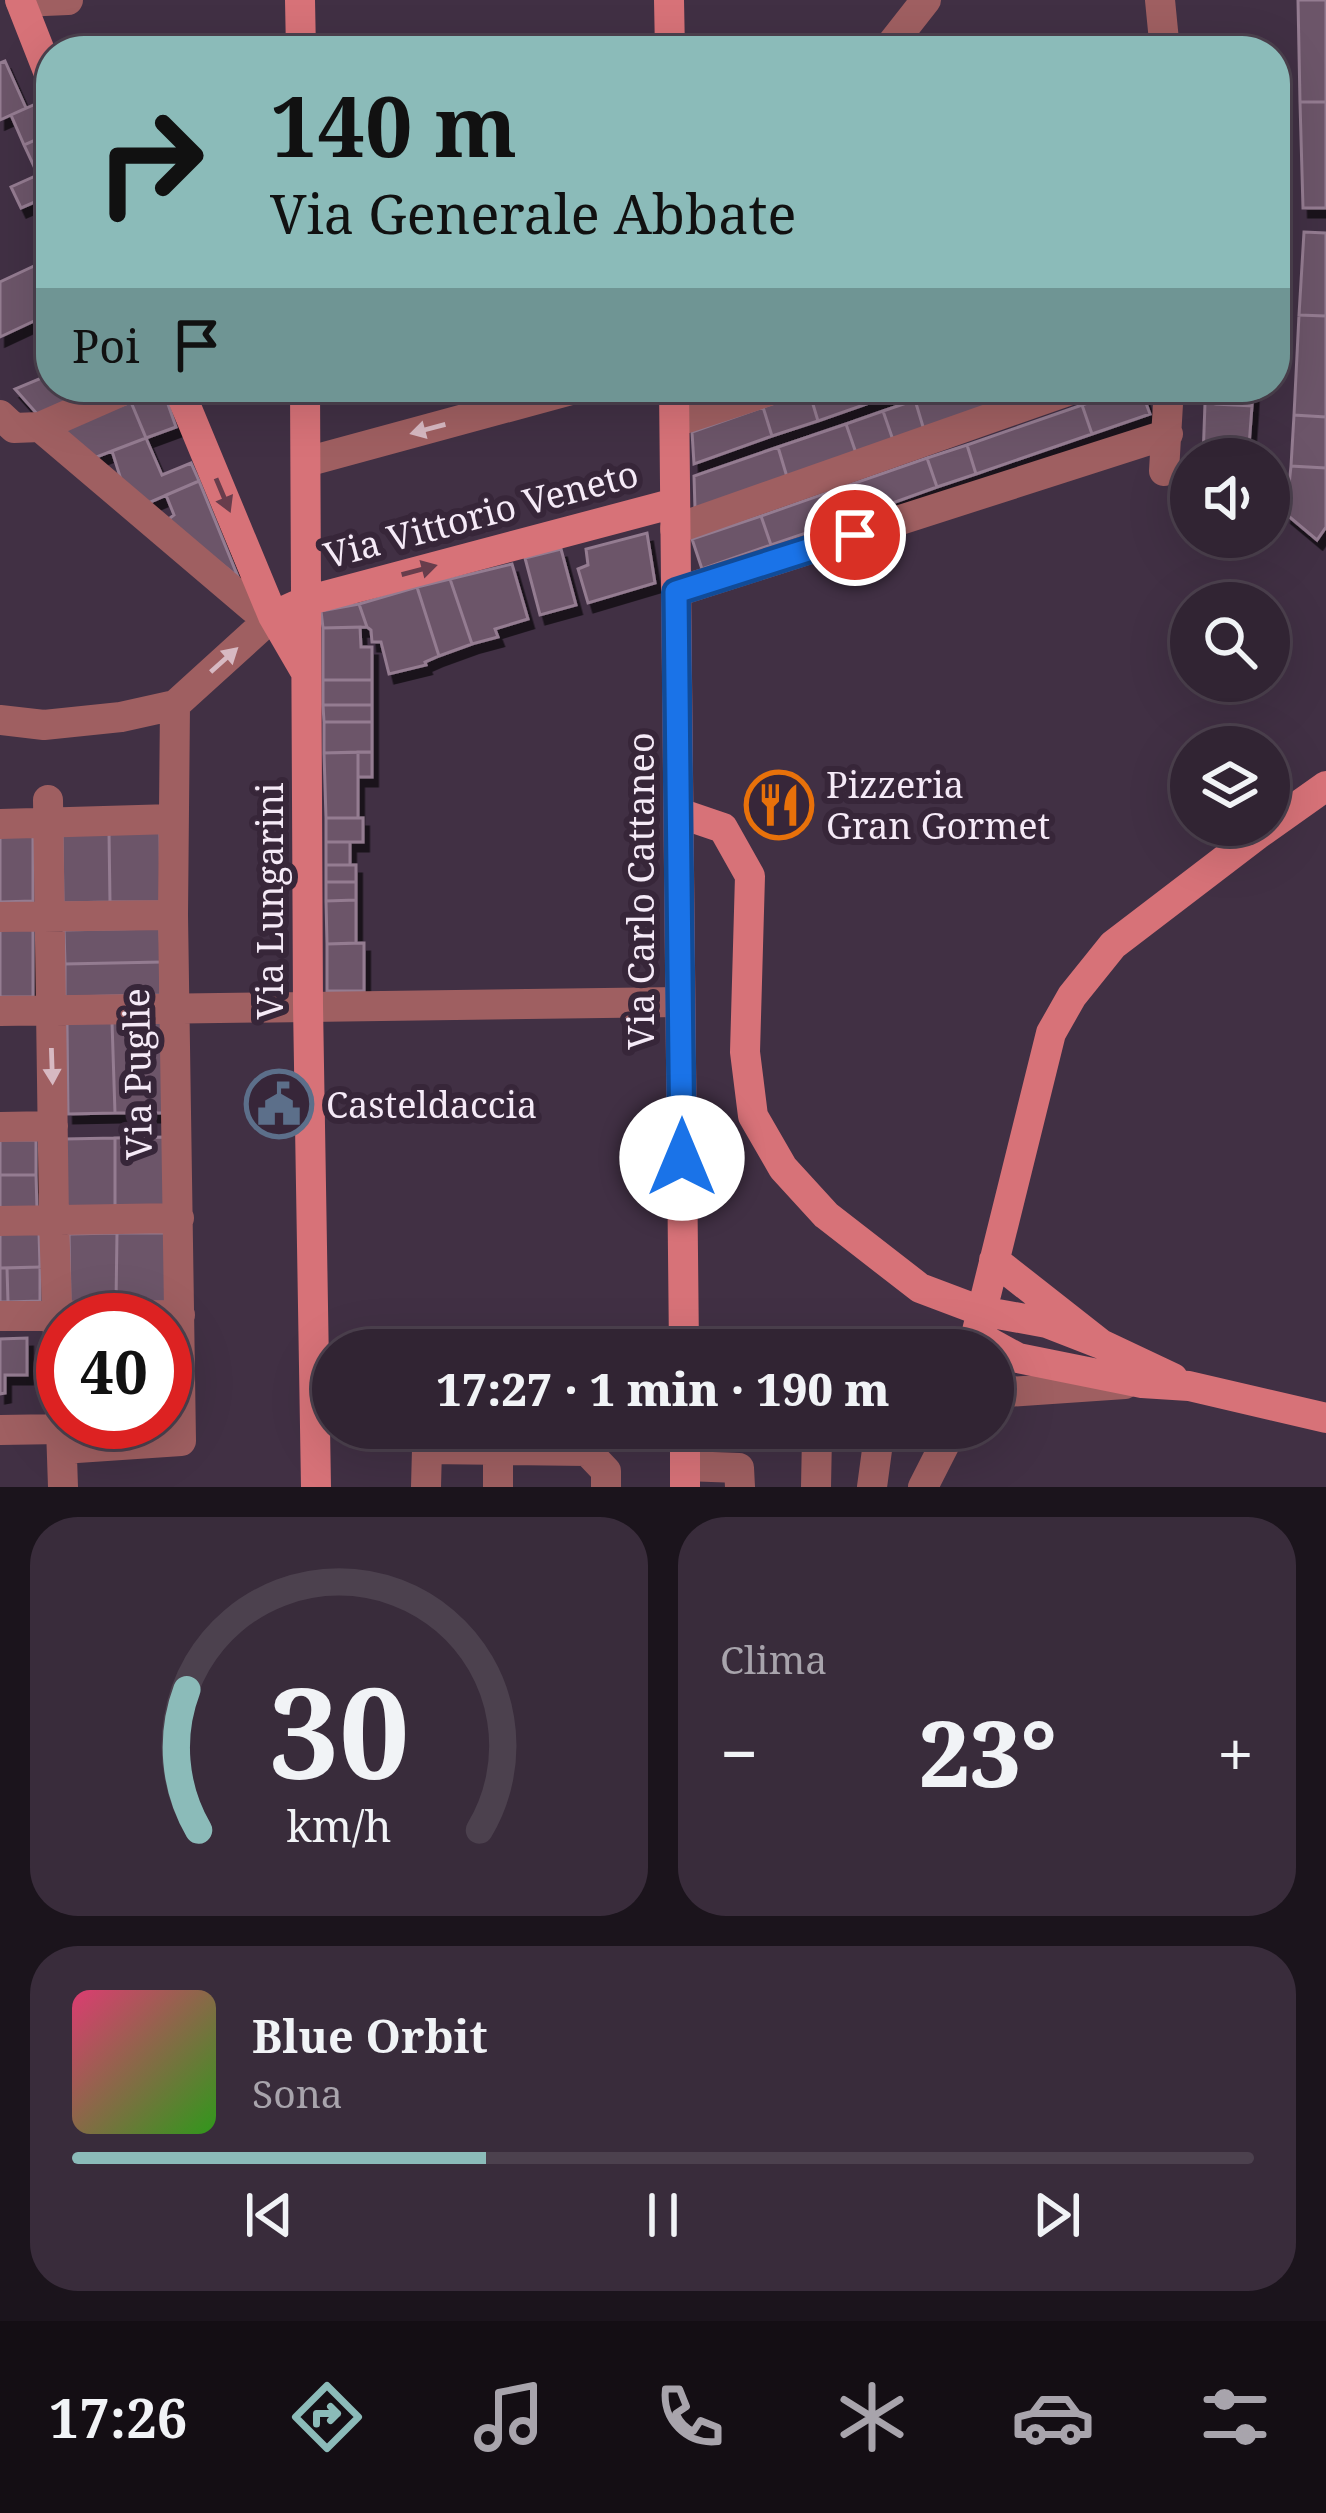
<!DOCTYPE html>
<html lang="it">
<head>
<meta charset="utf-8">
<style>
  :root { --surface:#312433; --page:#392c3b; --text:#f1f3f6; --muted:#a8a4ac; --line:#4c414e; --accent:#8bbbb9 }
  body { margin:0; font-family:"Noto Serif",serif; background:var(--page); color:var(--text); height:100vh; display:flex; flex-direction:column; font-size:45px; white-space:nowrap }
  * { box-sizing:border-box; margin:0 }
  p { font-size:39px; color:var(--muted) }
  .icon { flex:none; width:66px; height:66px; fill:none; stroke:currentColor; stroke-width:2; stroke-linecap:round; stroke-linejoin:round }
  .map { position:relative; height:1487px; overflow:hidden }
  .drawer { display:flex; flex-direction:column; gap:30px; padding:30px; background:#1b141c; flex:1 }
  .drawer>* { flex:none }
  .top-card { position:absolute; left:36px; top:36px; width:1254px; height:366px; border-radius:48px; box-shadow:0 12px 48px #0002,0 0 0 3px var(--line); background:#8bbbb9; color:#111; overflow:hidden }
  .tools { position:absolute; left:1170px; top:438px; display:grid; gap:24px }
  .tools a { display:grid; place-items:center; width:120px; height:120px; border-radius:50%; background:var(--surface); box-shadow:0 12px 48px #0002,0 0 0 3px var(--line); font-size:60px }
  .speed { position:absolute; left:36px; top:1293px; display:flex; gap:24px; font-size:60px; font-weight:700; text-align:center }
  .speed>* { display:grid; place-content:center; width:156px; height:156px; border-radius:50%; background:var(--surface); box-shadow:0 12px 48px #0002,0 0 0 3px var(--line); line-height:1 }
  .speed .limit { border:18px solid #d22; background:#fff; color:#111 }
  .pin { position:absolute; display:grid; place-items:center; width:102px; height:102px; color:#fff; margin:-51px; border:6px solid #fff; border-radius:50%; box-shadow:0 3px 12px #0007 }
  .me { position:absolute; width:132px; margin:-66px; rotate:0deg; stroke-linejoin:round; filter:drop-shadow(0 0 9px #0008) }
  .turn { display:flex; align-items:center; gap:42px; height:252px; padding:0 36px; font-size:54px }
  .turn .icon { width:156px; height:156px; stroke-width:2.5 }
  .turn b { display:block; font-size:84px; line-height:102px }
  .then { display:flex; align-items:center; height:114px; padding:0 36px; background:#0003; gap:24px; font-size:45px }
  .big { font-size:90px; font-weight:800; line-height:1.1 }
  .drawer .tile { flex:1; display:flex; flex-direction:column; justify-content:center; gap:18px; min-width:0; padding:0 42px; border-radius:48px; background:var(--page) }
  .drawer .dial { align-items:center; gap:0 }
  .dial svg { height:312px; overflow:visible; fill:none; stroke:var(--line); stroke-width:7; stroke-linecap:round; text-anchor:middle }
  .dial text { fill:var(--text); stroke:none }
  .song { display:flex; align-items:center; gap:36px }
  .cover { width:144px; height:144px; border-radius:18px; background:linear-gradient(135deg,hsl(340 70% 55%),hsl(110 70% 35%)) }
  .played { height:12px; border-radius:6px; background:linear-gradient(90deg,var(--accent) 35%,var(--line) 35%) }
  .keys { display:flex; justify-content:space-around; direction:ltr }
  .heat { display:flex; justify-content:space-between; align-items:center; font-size:66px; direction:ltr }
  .drawer .tiles { flex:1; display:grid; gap:30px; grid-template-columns:1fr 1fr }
  .tile:last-child { grid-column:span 2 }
  .trip { position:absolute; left:312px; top:1329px; width:702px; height:120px; border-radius:60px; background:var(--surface); box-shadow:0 12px 48px #0002,0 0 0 3px var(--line); font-weight:800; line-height:120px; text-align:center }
  .tab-bar { display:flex; height:192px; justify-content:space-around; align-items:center; background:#140e14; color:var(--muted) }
  .tab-bar .icon { width:84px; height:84px }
  .tab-bar .current { color:var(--accent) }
  .tab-bar b { font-size:54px; color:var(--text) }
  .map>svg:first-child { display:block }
</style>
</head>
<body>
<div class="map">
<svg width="1326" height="1487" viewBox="0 0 1326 1487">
  <defs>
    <filter id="shadow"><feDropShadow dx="5.5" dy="9" stdDeviation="0" flood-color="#0009"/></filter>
  </defs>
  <rect width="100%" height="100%" fill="#413044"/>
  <path fill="#6c5569" stroke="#947c91" stroke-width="3" filter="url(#shadow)" d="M1298,0H1326V102H1300Z
    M1219,45H1263V51H1219Z
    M5,61L26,108L0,120V63Z
    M47,99L51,108V133L24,145L11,115Z
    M1300,102H1326V208H1303Z
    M51,133V169L38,175L24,145Z
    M51,169V195L21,208L11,187Z
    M1304,232L1326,233V316L1299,315Z
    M51,258V313L0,337V282Z
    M1299,315L1326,316V417L1294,415Z
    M51,374V387H88L90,392L38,415L15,389Z
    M693,387H733L695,400Z
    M821,387H871L875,401L818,421L809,391Z
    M871,387H911V388L875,401Z
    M953,387H989L995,405L924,430L915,400Z
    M989,387H1048L995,405Z
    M1134,387H1140L1150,414L1092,434L1082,405Z
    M1217,387H1253L1252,406L1216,404Z
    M163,390L176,427L146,438L131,402Z
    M809,391L818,421L772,436L763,407Z
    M915,400L924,430L893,440L883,411Z
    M131,402L146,438L94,458L59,428Z
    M1205,403L1252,406L1248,459H1203Z
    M1082,405L1092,434L976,474L967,445Z
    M763,407L772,436L694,464L692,432Z
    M883,411L893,440L856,453L846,424Z
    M1294,415L1326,417V468L1291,466Z
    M846,424L856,453L787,477L778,447Z
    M146,438L162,475L191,463L199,481L146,504L122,483L112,451Z
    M967,445L976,474L937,487L927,458Z
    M778,447L787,477L695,509L694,476Z
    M927,458L937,487L862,514L852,484Z
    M1291,466L1326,468V527L1317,540L1286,514Z
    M199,481L238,577L166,521L174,515L166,495Z
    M852,484L862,514L771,545L761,516Z
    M761,516L771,545L702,569L692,539Z
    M647,533L655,583L588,603L578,569L588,565L586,549Z
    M561,549L576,605L540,615L525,558Z
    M512,564L528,619L495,629L498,637L472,644L450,579Z
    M450,579L472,644L439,656L417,587Z
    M417,587L439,656L425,662L426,665L389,674L381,642H372L371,630L367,627L359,604Z
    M359,604L367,627L323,628L321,611Z
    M360,627L361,647H372V680H323V628Z
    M323,680H372V705H323Z
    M323,705H372V722H324Z
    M324,722H372V752L324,753Z
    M358,752H372V777H358Z
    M358,752V818H326L324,753Z
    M326,818H363V842H326Z
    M109,832L110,902L63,903L62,833Z
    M109,832H160L161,902H110Z
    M33,833V901L0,902V834Z
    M326,842H350V865H326Z
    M326,865H356V882H326Z
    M326,882H356V900L326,901Z
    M356,900V943L327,944L326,901Z
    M0,927H33V997H0Z
    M160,928L161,962L65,964L64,930Z
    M364,943V991H327V944Z
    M161,962V995L65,997V964Z
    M163,1021L164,1113H115L112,1022Z
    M112,1022L115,1113L68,1114L67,1023Z
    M165,1137L166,1208L115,1209V1138Z
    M115,1138V1209L66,1210L65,1139Z
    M0,1140H36V1175H0Z
    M0,1175H36L37,1209H0Z
    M39,1232L40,1267L0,1268V1233Z
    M117,1233L116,1303L70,1304L69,1234Z
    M117,1233H166L167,1302L116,1303Z
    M40,1267V1301L8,1302L7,1268Z
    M0,1268H7L8,1302H0Z
    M27,1338V1375H5V1393L0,1394V1339Z"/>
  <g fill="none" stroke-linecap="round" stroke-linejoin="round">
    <path stroke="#9f5f61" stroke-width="30" d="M1160,0L1165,51
      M21,2L68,0
      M886,51L926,0
      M0,415L14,428L40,427L253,608L273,616L175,705L121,717L44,725L0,720
      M675,422L781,387
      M40,427L131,387
      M306,462L582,387
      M1164,471L1169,387
      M675,529L1079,387
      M676,592L1168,434
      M48,800L54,1220L63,1487
      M0,824L173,819
      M0,917L173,915
      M0,1011L680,1002
      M0,1127L53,1126
      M0,1221L179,1218
      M0,1316L180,1315
      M993,1393L1125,1384
      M0,1430L61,1429
      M62,1449L181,1441L173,915L175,705
      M498,1450V1487
      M685,1466L739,1468L740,1487
      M426,1487L427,1449L587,1451L606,1471V1487
      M816,1487L817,1436
      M872,1487L880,1428
      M923,1487L953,1428"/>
    <path stroke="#d77278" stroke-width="30" d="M20,0L51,79
      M300,0L301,51
      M669,0L670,51
      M178,387L273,616L305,671
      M305,387L308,1005L316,1487
      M674,387L684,1350
      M273,616L306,601L675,503
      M1326,786L1257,835L1113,945L1072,996L1051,1033L976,1335L1018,1358L1142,1383L1189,1386L1326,1418
      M679,813L723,828L750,876L745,1052L753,1116L783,1168L826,1215L920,1288L981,1311L1047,1323L1101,1344
      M994,1260L1101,1344L1173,1378
      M685,1428V1487"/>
  </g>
  <defs><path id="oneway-solid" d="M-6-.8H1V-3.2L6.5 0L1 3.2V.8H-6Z" transform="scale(3)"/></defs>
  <g fill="#d7b9c2">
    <use href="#oneway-solid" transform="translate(428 429) rotate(165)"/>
    <use href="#oneway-solid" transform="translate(224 660) rotate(-42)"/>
    <use href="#oneway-solid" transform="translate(52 1066) rotate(88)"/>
  </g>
  <g fill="#673d4c">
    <use href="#oneway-solid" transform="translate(223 495) rotate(67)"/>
    <use href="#oneway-solid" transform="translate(419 570) rotate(-15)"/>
  </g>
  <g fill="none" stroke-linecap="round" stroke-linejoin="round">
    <defs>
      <path id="route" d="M682,1158L676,592L855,535"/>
    </defs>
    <use href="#route" stroke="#114b97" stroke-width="30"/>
    <use href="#route" stroke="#1a73e8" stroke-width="21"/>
  </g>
  <defs>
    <symbol id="restaurant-ring" viewBox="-11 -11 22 22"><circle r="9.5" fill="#372639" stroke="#e8710a" stroke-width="1.5"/><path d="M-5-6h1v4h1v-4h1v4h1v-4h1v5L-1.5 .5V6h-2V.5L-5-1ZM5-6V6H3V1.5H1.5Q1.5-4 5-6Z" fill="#e8710a"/></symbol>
    <symbol id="civic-ring" viewBox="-11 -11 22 22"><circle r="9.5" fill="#372639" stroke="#5c6f8a" stroke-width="1.5"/><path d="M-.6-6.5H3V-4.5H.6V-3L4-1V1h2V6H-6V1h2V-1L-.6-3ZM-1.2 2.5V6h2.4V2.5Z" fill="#5c6f8a"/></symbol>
  </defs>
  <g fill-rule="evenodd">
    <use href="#restaurant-ring" x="741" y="767" width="76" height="76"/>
    <use href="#civic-ring" x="241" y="1066" width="76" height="76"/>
  </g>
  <g text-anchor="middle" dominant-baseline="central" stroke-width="12" stroke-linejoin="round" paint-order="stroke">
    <g font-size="36" fill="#f5eaf7" stroke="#372639">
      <text transform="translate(481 514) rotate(-15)">Via Vittorio Veneto</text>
      <text transform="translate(640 891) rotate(-90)">Via Carlo Cattaneo</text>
      <text transform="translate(269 901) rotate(-90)">Via Lungarini</text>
      <text transform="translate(137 1074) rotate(-91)">Via Puglie</text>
    </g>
    <g font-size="36" fill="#f5eaf7" stroke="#372639" text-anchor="start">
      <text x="826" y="784">Pizzeria<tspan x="826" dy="41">Gran Gormet</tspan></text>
      <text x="326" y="1104">Casteldaccia</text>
    </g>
  </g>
</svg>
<div class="tools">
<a><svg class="icon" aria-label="sound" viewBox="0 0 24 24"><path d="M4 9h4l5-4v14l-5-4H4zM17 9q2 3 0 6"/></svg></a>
<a><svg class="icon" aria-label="search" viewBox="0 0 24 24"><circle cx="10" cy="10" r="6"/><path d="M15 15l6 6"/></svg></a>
<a><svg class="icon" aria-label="layers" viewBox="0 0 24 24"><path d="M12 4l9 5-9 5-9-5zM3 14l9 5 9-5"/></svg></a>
</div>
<div class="speed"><div class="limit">40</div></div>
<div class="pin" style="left:855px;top:535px;background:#d93025"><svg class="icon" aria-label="arrive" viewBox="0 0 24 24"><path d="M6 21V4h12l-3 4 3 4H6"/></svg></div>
<svg class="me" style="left:682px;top:1158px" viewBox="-20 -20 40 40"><circle r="19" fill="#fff"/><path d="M0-13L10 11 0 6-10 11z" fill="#1a73e8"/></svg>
<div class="trip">17:27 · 1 min · 190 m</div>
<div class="top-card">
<div class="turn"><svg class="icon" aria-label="right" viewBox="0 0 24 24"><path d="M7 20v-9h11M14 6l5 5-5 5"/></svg><div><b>140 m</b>Via Generale Abbate</div></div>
<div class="then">Poi<svg class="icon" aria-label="arrive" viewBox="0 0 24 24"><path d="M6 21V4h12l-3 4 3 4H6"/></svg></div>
</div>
</div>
<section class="drawer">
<div class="tiles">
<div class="tile dial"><svg viewBox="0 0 100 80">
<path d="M14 69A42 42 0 1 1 86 69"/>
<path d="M14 69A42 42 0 0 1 11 33" stroke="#8bbbb9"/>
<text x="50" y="56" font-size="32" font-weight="700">30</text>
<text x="50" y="72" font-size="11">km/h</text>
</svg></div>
<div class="tile"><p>Clima</p>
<div class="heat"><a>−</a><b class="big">23°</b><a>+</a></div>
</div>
<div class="tile">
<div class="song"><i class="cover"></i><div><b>Blue Orbit</b><p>Sona</p></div></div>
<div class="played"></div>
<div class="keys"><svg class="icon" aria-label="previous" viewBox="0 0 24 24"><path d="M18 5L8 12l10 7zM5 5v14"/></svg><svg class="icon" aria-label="pause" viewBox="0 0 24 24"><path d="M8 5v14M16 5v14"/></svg><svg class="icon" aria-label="next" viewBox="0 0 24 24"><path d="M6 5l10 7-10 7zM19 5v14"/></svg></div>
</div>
</div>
</section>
<nav class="tab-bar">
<b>17:26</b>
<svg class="icon current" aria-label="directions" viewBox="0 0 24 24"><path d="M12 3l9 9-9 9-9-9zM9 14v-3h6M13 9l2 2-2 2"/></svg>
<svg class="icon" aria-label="music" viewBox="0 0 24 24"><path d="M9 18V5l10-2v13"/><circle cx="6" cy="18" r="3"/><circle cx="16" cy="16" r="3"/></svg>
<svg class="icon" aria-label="phone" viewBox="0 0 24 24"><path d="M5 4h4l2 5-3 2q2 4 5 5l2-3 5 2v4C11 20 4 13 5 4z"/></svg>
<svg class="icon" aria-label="climate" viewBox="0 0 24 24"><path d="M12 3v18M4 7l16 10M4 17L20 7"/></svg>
<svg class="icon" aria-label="car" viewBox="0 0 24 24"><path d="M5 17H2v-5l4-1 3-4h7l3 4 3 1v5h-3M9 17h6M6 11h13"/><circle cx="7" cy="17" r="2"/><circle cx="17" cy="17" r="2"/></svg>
<svg class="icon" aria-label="filters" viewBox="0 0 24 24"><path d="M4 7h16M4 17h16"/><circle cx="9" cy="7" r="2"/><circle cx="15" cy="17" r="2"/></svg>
</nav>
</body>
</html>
